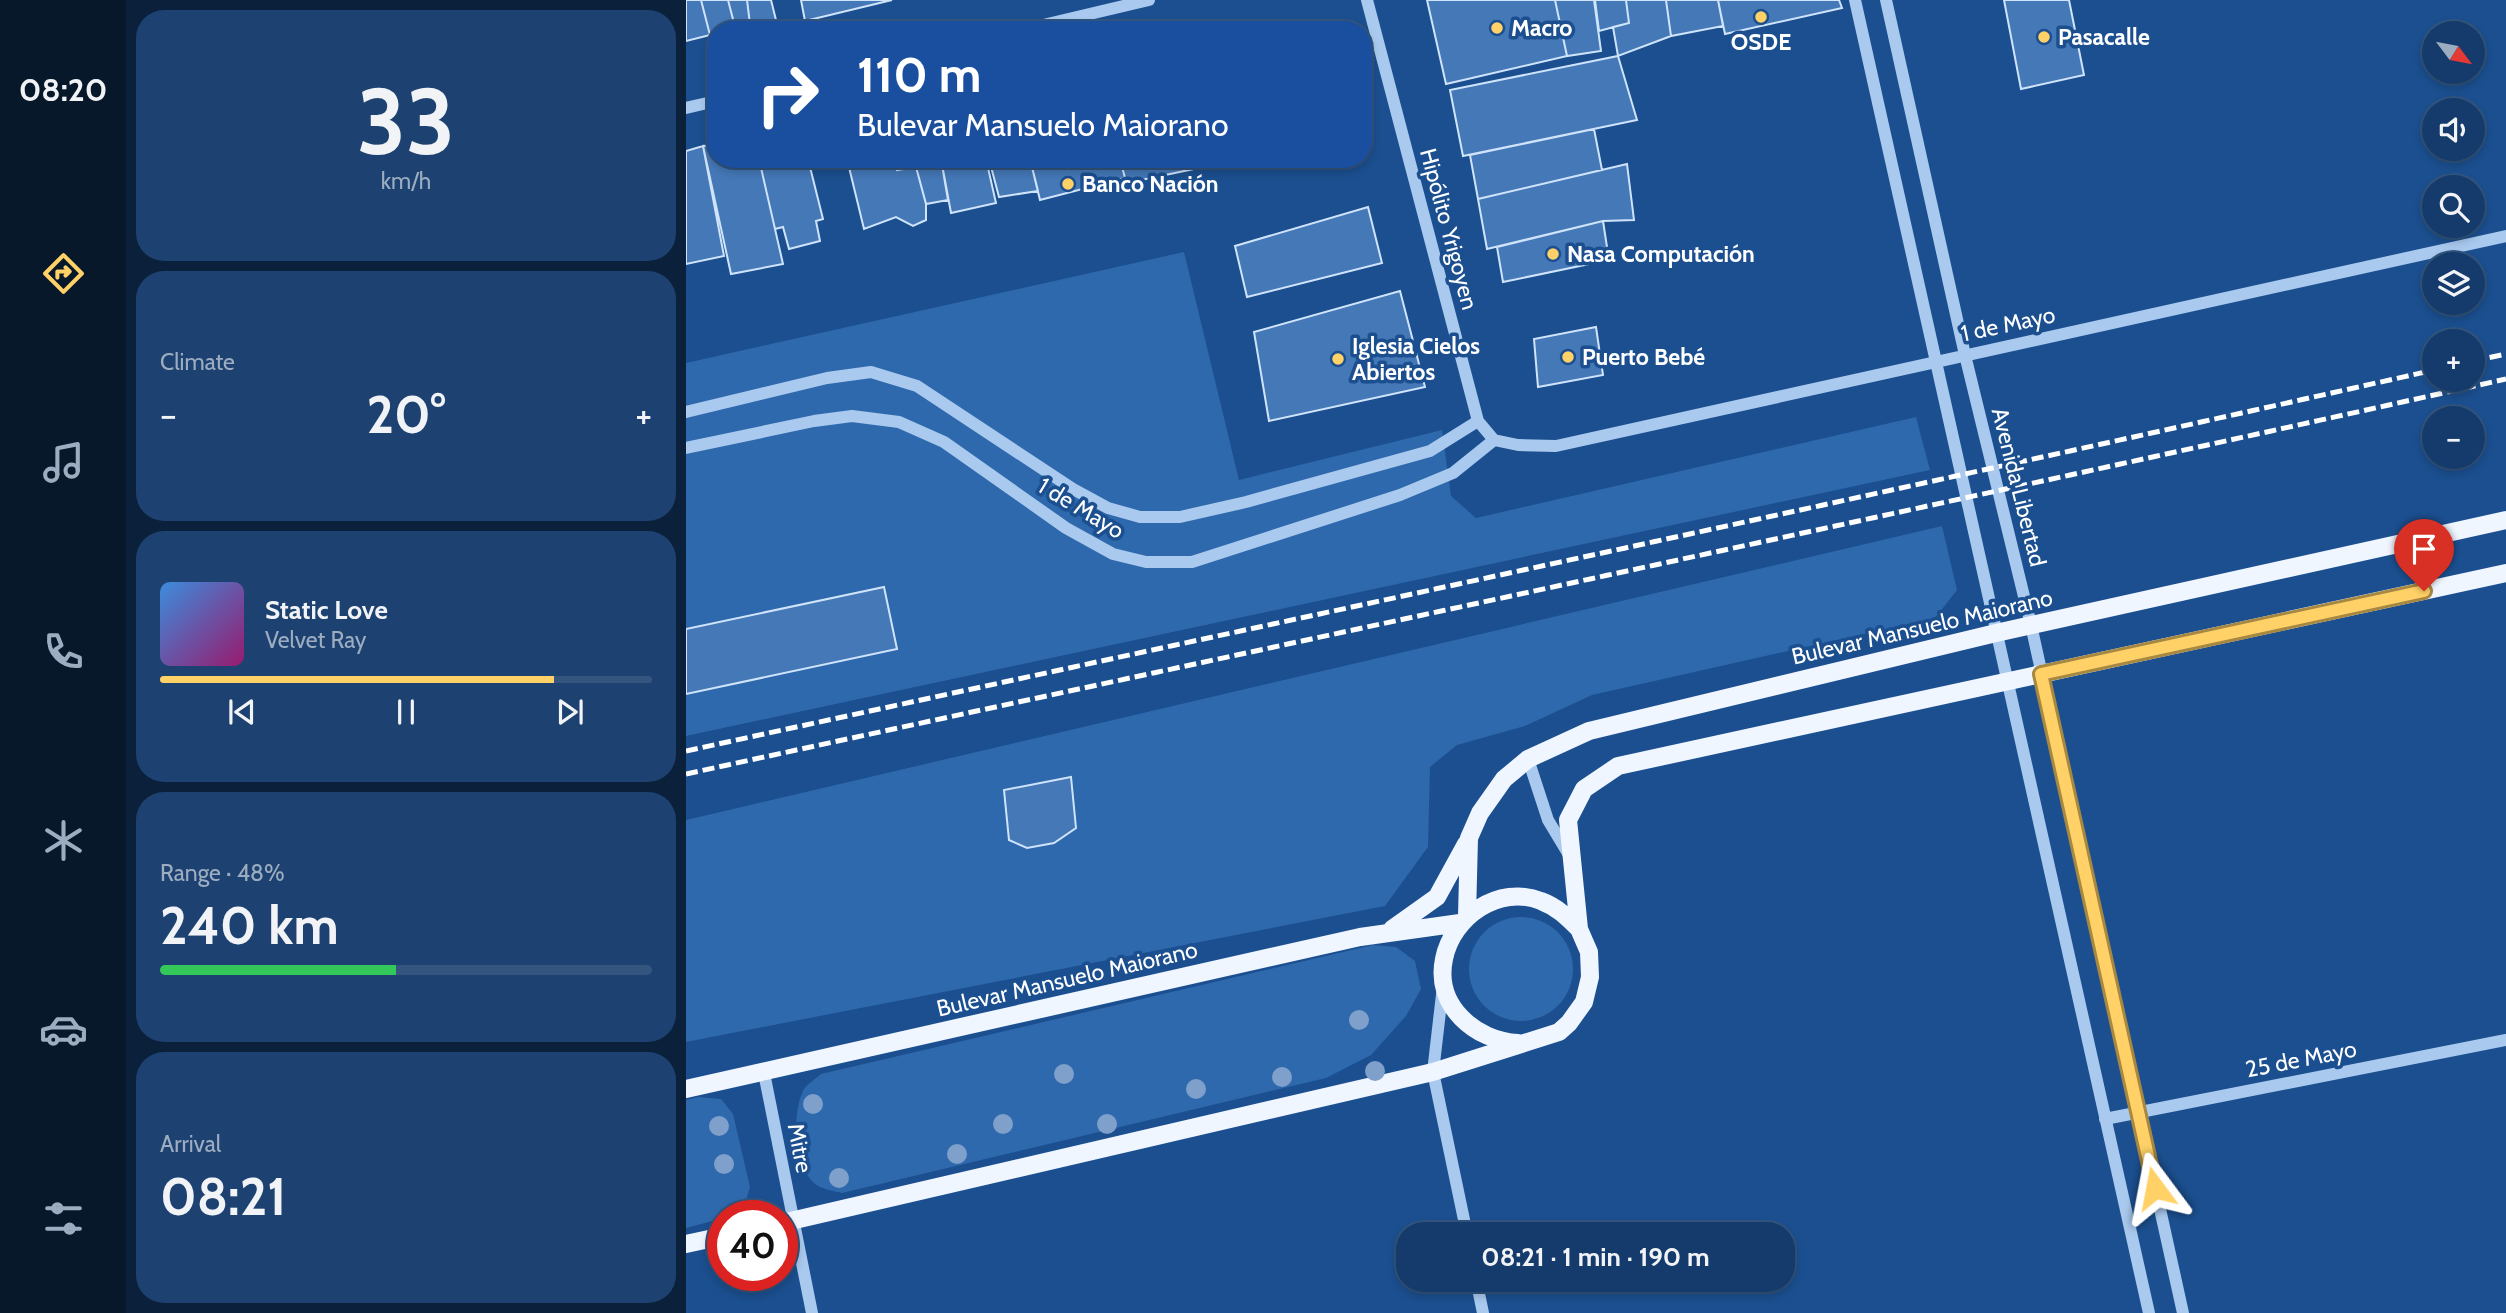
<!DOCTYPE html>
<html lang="en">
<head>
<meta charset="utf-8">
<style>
  :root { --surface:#143b6b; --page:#1d4271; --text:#f1f3f6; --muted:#9dadc1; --line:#33557e; --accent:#ffd166 }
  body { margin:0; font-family:Cabin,sans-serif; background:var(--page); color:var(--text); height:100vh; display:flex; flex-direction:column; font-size:26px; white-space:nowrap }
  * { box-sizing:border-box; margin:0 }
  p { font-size:23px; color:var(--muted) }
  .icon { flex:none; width:38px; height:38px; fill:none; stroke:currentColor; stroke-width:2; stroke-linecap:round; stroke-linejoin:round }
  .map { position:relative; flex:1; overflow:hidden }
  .panel { display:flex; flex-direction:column; gap:10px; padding:10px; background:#0b203b; width:560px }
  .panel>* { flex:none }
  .guide { position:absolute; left:21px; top:21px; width:665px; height:147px; border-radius:28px; box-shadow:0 4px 10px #0003,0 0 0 2px var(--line); background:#1a4fa0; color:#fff; overflow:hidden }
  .needle { width:46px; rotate:122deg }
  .tools { position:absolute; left:1736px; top:21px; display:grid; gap:14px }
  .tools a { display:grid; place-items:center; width:63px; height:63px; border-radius:50%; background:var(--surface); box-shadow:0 4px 10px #0003,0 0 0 2px var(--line); font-size:35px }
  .speed { position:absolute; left:21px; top:1200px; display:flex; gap:14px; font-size:35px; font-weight:700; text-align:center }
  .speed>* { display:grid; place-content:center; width:91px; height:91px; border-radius:50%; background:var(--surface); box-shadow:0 4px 10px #0003,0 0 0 2px var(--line); line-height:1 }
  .speed .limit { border:10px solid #d22; background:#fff; color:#111 }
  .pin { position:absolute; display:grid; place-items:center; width:60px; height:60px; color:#fff; margin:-72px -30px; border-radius:50% 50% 50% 0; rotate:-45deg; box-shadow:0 0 7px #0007 }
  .pin .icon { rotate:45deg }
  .me { position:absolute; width:77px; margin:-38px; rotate:347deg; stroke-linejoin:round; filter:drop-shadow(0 0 5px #0008) }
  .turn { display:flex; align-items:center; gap:24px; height:147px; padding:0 35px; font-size:32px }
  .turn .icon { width:91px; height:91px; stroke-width:2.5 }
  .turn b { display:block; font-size:49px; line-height:60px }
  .big { font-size:52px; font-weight:700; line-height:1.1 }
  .panel .card { flex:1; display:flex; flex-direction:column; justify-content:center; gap:10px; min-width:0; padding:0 24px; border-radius:28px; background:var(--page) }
  .panel .dial { align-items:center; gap:0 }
  .dial b { font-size:91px; line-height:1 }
  .song { display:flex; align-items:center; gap:21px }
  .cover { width:84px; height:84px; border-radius:10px; background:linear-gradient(135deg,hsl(210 70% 55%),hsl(320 70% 35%)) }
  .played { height:7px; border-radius:4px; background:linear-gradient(90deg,var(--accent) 80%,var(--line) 80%) }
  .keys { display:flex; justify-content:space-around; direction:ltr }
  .heat { display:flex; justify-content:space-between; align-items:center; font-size:38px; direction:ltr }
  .charge { height:10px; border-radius:5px; background:linear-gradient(90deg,#34c759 48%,var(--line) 0) }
  .trip { position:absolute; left:710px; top:1222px; width:399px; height:70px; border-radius:28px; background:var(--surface); box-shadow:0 4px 10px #0003,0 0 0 2px var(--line); font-weight:700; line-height:70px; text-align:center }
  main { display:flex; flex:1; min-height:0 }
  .tab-bar { display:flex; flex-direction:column; width:126px; justify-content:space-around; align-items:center; background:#08182b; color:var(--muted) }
  .tab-bar .icon { width:49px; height:49px }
  .tab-bar .selected { color:var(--accent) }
  .tab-bar b { font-size:32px; color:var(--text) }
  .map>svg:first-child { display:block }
</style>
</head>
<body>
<main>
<nav class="tab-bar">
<b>08:20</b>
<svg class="icon selected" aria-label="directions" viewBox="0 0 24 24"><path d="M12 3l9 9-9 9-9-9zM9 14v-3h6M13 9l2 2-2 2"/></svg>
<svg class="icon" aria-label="music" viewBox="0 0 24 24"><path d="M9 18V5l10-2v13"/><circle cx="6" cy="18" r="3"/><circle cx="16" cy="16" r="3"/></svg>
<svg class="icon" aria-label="phone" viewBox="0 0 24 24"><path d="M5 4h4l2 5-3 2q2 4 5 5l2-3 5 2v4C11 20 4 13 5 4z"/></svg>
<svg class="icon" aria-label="climate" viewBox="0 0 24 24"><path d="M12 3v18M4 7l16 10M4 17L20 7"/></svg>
<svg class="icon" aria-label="car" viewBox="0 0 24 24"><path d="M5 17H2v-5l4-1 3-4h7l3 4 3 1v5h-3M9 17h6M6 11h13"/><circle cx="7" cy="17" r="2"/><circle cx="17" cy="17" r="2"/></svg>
<svg class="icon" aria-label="filters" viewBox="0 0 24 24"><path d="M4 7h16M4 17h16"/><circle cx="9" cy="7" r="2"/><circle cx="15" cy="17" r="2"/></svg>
</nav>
<section class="panel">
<div class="card dial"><b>33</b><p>km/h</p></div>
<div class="card"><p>Climate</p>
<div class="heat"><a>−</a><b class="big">20°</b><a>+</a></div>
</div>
<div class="card">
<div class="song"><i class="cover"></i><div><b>Static Love</b><p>Velvet Ray</p></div></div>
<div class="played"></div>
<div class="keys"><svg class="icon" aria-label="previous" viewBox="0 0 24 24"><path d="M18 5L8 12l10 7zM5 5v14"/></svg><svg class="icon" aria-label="pause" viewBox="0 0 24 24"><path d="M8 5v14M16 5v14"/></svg><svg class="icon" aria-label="next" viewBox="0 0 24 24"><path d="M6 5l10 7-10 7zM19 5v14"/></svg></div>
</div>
<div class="card"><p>Range · 48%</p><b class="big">240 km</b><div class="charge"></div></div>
<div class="card"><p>Arrival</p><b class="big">08:21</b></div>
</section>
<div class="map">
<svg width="1820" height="1313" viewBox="0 0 1820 1313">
  <rect width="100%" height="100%" fill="#1b4f8f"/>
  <path fill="#2e69ad" d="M498,252L553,480L756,430L765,496L790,518L1230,417L1244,470L0,736V363Z
    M1256,526L1271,590L1249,618L906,695L839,726L771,745L744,767L742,847L699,906L0,1042V820Z
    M783 969a52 52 0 1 1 104 0a52 52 0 1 1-104 0Z
    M687,945L710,947L729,961L735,989L720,1016L685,1055L640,1078L156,1193C149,1191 141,1190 134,1187C107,1173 105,1113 118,1089C122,1083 130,1079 135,1074Z
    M13,1097L35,1099L47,1114L64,1187L59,1204L45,1216L0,1228V1100Z"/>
  <path fill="#4478b7" stroke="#cfe3fa" stroke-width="2" d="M0,0H15L24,35L0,41Z
    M15,0H42L49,27L30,30V33L24,35Z
    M42,0H61L64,24L49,27Z
    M61,0H85L92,28L72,30L64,24Z
    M115,0H206L119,21Z
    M741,0H869L881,56L760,84Z
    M869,0H908L915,51L881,56Z
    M909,0H940L943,23L913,31Z
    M940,0H980L985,36L932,56L927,27L943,23Z
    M980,0H1032L1037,26L985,36Z
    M1032,0H1153L1156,8L1039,34Z
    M1318,0H1383L1398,75L1335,89Z
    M932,56L951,120L777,156L764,90Z
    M908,129L916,170L792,199L784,155Z
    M30,145V159H73L97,264L45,274L17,146Z
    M17,146L38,256L0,264V151Z
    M73,159H122L137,219L130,221L134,241L103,249L97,227L89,229Z
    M161,159H208L211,170L230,167L240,204V220L227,226L210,217L178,229Z
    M208,159H255L262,200L240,204L230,167L211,170Z
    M255,159H300L310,203L265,213Z
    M303,159H344L352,191L313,197Z
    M344,159H434L439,178L354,200Z
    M434,159H531L532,164L436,184L439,178Z
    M941,164L948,220L917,221L801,249L792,199Z
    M682,207L696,263L561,297L549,246Z
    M917,221L923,260L817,282L811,247Z
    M714,291L739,387L583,421L568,332Z
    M910,327L917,375L852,387L848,339Z
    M198,587L211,649L0,694V629Z
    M385,777L390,828L368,843L341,848L323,840L318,790Z"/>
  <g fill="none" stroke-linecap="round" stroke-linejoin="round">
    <path stroke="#a9c9ee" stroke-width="12" d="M681,0L792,421L808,440L832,445L870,446L1820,236
      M1169,0L1463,1313
      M1200,0L1279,355L1345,625L1497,1313
      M336,30L463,0
      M0,108L30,101
      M0,412L141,378L185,372L231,386L387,489L422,508L454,517H494L560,502L744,451L792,421
      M0,448L128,421L166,416L213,422L258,442L380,528L427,554L460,562H506L714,495L767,473L808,440
      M842,759L862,820L883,855
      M757,986L747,1072L781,1234
      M78,1073L126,1313
      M1419,1119L1820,1040
      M790,1279L797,1313"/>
    <path stroke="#f0f6ff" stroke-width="18" d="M781,916L783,838L794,813L818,779L842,759L903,731L1310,633L1820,520
      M706,929L751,897L780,844
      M832,1043C790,1041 748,1006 758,959C766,917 813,884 855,901C871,907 881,917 893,929
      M0,1089L674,937L774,923
      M96,1223L747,1072L873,1032L883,1023L898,1002L904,977L903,952L893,929L882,820L898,789L932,766L1820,573
      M0,1244L37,1236"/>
    <path stroke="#fff" stroke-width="5" stroke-dasharray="12 5" stroke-linecap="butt" d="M1787,361L1820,354
      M0,751C583,624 1166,501 1748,370
      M0,774C607,642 1214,514 1820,379"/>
  </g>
  <g fill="#7ea0ca">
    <circle cx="673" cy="1020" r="10"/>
    <circle cx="689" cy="1071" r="10"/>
    <circle cx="378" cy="1074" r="10"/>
    <circle cx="596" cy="1077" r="10"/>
    <circle cx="510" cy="1089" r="10"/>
    <circle cx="127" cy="1104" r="10"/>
    <circle cx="317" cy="1124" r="10"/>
    <circle cx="421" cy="1124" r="10"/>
    <circle cx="33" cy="1126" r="10"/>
    <circle cx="271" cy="1154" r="10"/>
    <circle cx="38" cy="1164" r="10"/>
    <circle cx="153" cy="1178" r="10"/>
  </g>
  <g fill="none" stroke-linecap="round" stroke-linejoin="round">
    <defs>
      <path id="route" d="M1469,1188L1355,674L1738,591"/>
    </defs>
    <use href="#route" stroke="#a68842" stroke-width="18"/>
    <use href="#route" stroke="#ffd166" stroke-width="12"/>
  </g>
  <g fill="#ffd166" stroke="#1b4f8f" stroke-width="2.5">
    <circle cx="1075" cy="17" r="7"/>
    <circle cx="811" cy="28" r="7"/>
    <circle cx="1358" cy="37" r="7"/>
    <circle cx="382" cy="184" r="7"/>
    <circle cx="867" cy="254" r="7"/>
    <circle cx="882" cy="357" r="7"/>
    <circle cx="652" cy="359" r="7"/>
  </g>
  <g text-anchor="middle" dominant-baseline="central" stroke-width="7" stroke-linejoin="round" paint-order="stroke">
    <g font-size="23" font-weight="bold" fill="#fff" stroke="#1b4f8f" text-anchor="start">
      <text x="825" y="28">Macro</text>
      <text x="1372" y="37">Pasacalle</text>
      <text x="1075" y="42" text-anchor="middle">OSDE</text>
      <text x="396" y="184">Banco Nación</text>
      <text x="881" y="254">Nasa Computación</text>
      <text x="666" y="346">Iglesia Cielos<tspan x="666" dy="26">Abiertos</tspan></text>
      <text x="896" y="357">Puerto Bebé</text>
    </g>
    <g font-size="23" fill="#fff" stroke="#1b4f8f">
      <text transform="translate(763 229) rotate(75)">Hipólito Yrigoyen</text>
      <text transform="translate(1322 324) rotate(-12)">1 de Mayo</text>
      <text transform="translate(1333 487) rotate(76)">Avenida Libertad</text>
      <text transform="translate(395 508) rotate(31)">1 de Mayo</text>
      <text transform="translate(1236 627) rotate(-13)">Bulevar Mansuelo Maiorano</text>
      <text transform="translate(381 979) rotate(-13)">Bulevar Mansuelo Maiorano</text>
      <text transform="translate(1615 1059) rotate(-11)">25 de Mayo</text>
      <text transform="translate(114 1148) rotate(79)">Mitre</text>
    </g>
  </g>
</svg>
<div class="tools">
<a><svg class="needle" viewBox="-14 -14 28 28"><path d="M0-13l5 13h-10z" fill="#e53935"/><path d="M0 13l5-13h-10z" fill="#9dadc1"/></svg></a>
<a><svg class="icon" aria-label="sound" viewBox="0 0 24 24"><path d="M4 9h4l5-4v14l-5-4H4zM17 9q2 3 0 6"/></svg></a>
<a><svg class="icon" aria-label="search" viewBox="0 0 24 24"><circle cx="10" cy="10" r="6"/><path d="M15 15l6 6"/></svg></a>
<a><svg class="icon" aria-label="layers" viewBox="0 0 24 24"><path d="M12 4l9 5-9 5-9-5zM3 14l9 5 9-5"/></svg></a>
<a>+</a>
<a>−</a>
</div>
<div class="speed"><div class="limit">40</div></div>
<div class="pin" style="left:1738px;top:591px;background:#d93025"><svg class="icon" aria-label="arrive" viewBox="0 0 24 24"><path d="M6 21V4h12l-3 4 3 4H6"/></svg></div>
<svg class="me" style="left:1469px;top:1188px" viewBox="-20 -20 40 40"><path d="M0-17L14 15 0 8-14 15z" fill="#ffd166" stroke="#fff" stroke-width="4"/></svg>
<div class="trip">08:21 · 1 min · 190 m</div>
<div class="guide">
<div class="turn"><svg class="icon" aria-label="right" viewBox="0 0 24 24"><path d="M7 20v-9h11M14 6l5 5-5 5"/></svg><div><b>110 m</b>Bulevar Mansuelo Maiorano</div></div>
</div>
</div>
</main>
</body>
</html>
